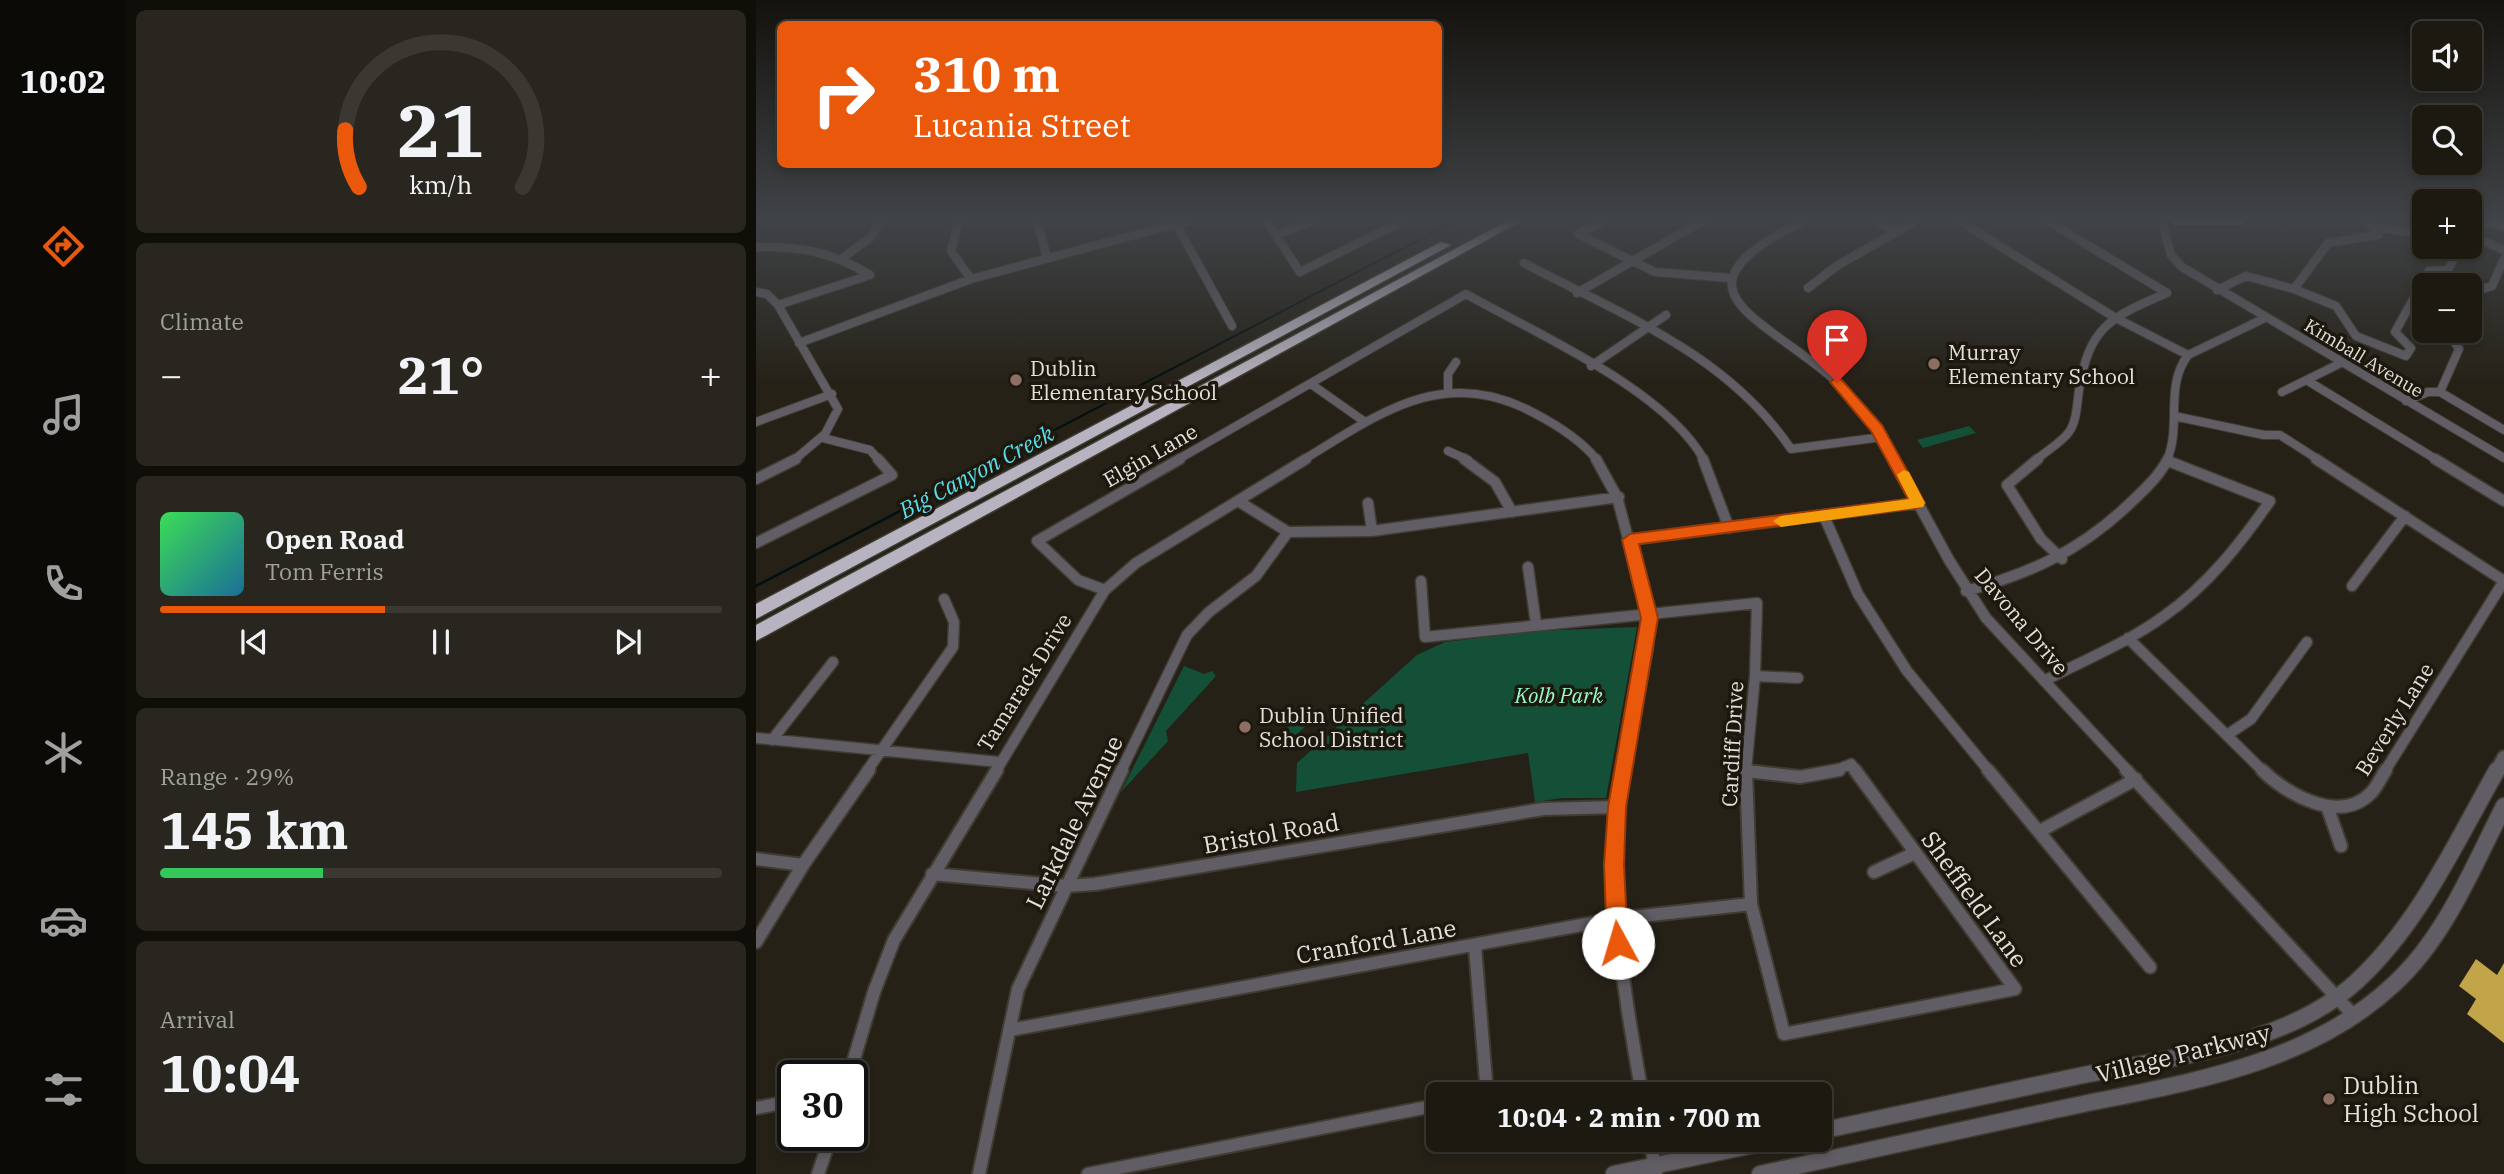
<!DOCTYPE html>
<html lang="en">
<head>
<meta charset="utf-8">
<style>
  :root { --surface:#1c1911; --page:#29261f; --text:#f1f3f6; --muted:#a0a09f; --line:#3a3831; --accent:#ea580c }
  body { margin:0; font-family:"IBM Plex Serif",serif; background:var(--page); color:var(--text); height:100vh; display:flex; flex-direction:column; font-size:26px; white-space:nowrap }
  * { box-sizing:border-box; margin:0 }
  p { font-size:23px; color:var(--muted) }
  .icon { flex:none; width:38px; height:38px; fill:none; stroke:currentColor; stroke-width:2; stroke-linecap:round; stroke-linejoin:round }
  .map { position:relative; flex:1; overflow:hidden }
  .sheet { display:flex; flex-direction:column; gap:10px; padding:10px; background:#0f0e09; width:630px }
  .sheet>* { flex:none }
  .hud { position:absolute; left:21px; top:21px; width:665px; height:147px; border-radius:10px; box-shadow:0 4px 10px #0003,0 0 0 2px var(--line); background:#ea580c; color:#fff; overflow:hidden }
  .controls { position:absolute; left:1656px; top:21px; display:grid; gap:14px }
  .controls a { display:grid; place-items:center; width:70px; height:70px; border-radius:10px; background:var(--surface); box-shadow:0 4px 10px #0003,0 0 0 2px var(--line); font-size:35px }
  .speed { position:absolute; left:21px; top:1060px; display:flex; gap:14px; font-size:35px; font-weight:700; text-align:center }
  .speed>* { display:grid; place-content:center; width:91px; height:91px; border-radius:50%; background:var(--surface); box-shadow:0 4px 10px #0003,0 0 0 2px var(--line); line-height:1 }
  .speed .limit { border:4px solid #111; border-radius:10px; background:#fff; color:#111 }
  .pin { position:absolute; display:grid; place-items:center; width:60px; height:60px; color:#fff; margin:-72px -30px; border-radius:50% 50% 50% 0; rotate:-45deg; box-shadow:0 0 7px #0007 }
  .pin .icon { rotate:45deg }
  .me { position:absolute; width:77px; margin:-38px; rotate:354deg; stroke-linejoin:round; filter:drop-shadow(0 0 5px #0008) }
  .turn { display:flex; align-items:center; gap:24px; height:147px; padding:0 21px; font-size:32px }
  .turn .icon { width:91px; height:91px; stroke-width:2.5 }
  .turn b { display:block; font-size:49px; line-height:60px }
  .big { font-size:52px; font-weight:700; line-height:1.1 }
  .sheet .tile { flex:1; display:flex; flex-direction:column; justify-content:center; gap:10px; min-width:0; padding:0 24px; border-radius:10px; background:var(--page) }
  .sheet .dial { align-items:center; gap:0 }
  .dial svg { height:182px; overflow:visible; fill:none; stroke:var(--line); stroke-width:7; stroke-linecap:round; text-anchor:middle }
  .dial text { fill:var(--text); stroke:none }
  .song { display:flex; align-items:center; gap:21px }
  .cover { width:84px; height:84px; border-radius:10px; background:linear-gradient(135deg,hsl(130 70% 55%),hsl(200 70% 35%)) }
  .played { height:7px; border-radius:4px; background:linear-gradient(90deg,var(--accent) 40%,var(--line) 40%) }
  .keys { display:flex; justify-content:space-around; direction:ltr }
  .heat { display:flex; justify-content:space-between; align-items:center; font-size:38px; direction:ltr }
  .charge { height:10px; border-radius:5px; background:linear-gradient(90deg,#34c759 29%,var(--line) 0) }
  .trip { position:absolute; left:670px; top:1082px; width:406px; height:70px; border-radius:10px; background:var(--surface); box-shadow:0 4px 10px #0003,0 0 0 2px var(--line); font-weight:700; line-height:70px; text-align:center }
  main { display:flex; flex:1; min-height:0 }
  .menu { display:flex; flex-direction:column; width:126px; justify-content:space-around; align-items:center; background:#0b0a07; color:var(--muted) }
  .menu .icon { width:49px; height:49px }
  .menu .on { color:var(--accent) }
  .menu b { font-size:32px; color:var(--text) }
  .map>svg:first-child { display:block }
</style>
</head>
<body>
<main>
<nav class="menu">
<b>10:02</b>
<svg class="icon on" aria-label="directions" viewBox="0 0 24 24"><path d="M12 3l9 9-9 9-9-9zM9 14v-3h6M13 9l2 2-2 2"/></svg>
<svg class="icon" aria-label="music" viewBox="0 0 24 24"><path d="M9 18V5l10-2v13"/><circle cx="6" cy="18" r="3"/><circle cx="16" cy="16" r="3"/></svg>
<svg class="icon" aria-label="phone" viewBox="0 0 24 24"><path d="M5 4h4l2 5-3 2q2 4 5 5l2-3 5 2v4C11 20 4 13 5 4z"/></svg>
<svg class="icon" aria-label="climate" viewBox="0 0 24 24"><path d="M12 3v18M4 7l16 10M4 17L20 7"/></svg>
<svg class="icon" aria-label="car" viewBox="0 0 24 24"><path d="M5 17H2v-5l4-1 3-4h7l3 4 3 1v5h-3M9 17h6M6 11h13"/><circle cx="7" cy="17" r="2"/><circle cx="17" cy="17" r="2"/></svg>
<svg class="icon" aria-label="filters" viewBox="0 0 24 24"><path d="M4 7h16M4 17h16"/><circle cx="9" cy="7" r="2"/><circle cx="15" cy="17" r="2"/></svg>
</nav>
<section class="sheet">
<div class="tile dial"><svg viewBox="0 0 100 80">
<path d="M14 69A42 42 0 1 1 86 69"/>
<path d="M14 69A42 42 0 0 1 8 44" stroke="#ea580c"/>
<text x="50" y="56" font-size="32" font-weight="700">21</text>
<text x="50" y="72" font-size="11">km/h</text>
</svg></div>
<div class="tile"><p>Climate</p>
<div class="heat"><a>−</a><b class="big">21°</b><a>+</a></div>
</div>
<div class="tile">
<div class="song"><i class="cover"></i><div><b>Open Road</b><p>Tom Ferris</p></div></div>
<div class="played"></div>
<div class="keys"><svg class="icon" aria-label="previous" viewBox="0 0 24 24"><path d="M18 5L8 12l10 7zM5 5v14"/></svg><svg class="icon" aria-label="pause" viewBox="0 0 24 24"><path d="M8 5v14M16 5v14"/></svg><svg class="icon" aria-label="next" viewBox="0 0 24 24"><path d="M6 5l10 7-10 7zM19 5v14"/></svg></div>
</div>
<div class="tile"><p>Range · 29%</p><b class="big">145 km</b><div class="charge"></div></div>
<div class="tile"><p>Arrival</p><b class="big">10:04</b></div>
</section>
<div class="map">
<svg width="1748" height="1174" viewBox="0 0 1748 1174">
  <rect width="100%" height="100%" fill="#252117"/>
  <path fill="#145038" d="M1213,426L1220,433L1167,448L1161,440Z
    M881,627L850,798H806L779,802L772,753L540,792L541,763L661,655L689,642L781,631Z
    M428,666L448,674L456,671L460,676L410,731L412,741L365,792Z
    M547,705L567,711L531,743L520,745Z"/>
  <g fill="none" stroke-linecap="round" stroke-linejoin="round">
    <path stroke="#010f11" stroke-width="2" d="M241,460L701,220"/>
    <path stroke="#010f11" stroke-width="2.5" d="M0,586L244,459"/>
  </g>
  <path fill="#c2a449" d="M1720,959L1741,975L1748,963V1043L1711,1014L1720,999L1703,986Z"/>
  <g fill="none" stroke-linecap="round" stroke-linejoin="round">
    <defs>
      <path id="minor-far2" d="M203,220L195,251L215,279
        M281,220L291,258
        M418,220L476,326
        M510,220L544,272L649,220
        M849,220L822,234L899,272L974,278
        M1050,220C909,288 999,313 1074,376C1101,399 1121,430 1139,460
        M1118,220L1140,231
        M1202,220L1358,317L1432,355
        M1290,220L1411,293
        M1406,220L1415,255L1426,267L1748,458
        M1607,220L1618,227L1668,235
        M1618,227L1622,235L1572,243L1538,289L1580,306L1600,336L1650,356L1655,348L1639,332L1673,271L1692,270L1704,247
        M520,235L561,220
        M1730,242L1748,250
        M0,247C43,246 77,252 114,275L22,305
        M88,257L115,237L124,220
        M768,263C866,315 971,354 1035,449L1126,437
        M1052,288L1082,265L1162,220
        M1461,290L1490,276L1538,289
        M0,292L11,294L22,305L82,409L69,434L38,460
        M821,293L948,220
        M1713,293L1736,286L1748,259
        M1691,331L1703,349L1684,392L1748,430
        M43,343L215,279L434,220
        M835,366L910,315
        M1552,381L1681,460
        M555,384L609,422
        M692,392V374L700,362
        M1526,392L1585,363
        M1650,401L1672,392H1684
        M1418,416L1508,435H1524L1563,460
        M0,422L76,394
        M67,438L114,450L123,460
        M692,451L712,460
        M421,460L710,294C779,333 910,390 948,460
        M547,460C623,414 687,364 778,413C801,425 825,440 841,460
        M1280,460C1290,451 1305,443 1313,432C1321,421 1321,403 1323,390C1333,326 1355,317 1411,293
        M1411,460C1426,425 1408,387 1432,355L1509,318"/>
      <path id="minor-far1" d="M708,459L739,482L756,512
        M840,459L861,497L893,617L892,648L868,771
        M947,459L973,528
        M1138,459L1193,560L1230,618L1372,771
        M1282,459L1251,485L1285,539L1306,559
        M1560,459L1748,581
        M1679,459L1748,501
        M0,479L40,459
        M482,501L532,532L616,531L863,497
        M612,503L616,531
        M1068,516L1102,594L1151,671L1233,771
        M874,540L1162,503
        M0,543L136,475L122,459
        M772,567L780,624
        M665,581L669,637L1001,603L999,676L990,771
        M1596,586L1649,516
        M349,590L322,580L281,541L424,459
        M1210,591C1272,574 1322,552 1370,507C1386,492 1402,478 1412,459
        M1372,638L1507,771
        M999,676L1042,678
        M1288,681C1328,660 1371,643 1408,616C1451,586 1484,544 1514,501L1412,461
        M1471,735L1495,719L1551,642
        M0,738L243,762
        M16,740L77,662
        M111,771L197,647L198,622L188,599
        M240,771L349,590L380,563L550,459
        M365,771L431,635L453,612L500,576L532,532
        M990,771H993
        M1078,771L1095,764L1100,771
        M1629,771L1748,581"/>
      <path id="minor" d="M868,770C849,887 866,979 886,1094
        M1232,770L1394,967
        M1370,770L1599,1017
        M1506,770C1530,794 1584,825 1615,793C1621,787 1625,777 1630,770
        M990,771L1044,777L1083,770
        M990,771L995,904L1028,1034L1259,989L1099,770
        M1571,806L1585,846
        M1284,831L1380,779
        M0,859L47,865
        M1118,872L1159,853
        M176,874L309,886L339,884L787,809L861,807
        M0,942L47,865L113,770
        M719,947L731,1094
        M254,1030L858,919L995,904
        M93,1076L118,992L138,940L241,770
        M0,1108L37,1101
        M894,1139L900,1174
        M62,1174L75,1136
        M223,1174L262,989L366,770
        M332,1174L682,1105"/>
      <path id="tertiary-far1" d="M1740,771L1748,757"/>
      <path id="tertiary" d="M1064,1131C1149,1113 1234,1095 1318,1077C1409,1058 1530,1047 1601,981C1663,924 1700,842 1741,770
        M858,1174L1026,1139
        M1004,1174C1101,1153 1197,1132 1294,1111C1412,1085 1545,1071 1637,985C1689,938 1717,867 1748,806"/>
      <path id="secondary" d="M1420,220H1485
        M1727,220L1748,225"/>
      <path id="motorway" d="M753,220H767L0,641V625Z
        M685,242L695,245L0,619V604Z"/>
    </defs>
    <use href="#minor-far2" stroke="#403c32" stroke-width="10"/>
    <use href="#minor-far1" stroke="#403c32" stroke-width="13"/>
    <use href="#minor" stroke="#403c32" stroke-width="16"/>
    <use href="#tertiary-far1" stroke="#403c32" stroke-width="16"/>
    <use href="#tertiary" stroke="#403c32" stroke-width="19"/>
    <use href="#secondary" stroke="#403c32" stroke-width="12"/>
    <use href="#motorway" stroke="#403c32" stroke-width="3"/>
    <use href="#minor-far2" stroke="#605e64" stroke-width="8"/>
    <use href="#minor-far1" stroke="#605e64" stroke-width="10"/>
    <use href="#minor" stroke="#605e64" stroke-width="12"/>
    <use href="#tertiary-far1" stroke="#605e64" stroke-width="12"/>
    <use href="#tertiary" stroke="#605e64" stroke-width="16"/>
    <use href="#secondary" stroke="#838089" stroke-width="10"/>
    <use href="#motorway" fill="#b7b3c0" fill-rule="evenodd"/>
  </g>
  <linearGradient id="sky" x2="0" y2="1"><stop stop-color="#14120d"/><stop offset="0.57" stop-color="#404347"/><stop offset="1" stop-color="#404347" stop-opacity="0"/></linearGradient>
  <rect width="1748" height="384" fill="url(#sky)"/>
  <path fill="#ea580c" stroke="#983908" stroke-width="2" d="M1081,377L1085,379L1126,425L1169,503L1162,508L883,544L902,618L870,807L868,865L872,943L869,950L862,953L854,950L851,943L848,865L852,807L885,618L866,540L874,534L1152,499L1115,431L1074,382Z"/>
  <path fill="#f59e0b" d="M1148,470L1153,472L1169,503L1167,507L1025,527L1017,521L1025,516L1153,499L1141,475Z"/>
  <g fill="#8d6e63" stroke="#1c180e" stroke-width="2.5">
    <circle cx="1178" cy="364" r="7"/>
    <circle cx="260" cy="380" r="7"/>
    <circle cx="489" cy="727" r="7"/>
    <circle cx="1573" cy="1099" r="7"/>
  </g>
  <g text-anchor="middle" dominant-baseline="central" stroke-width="7" stroke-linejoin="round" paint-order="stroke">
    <g font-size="18" fill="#e3e0da" stroke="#1c180e">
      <text transform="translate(1608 358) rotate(31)">Kimball Avenue</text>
    </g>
    <g font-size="21" fill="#e3e0da" stroke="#1c180e" text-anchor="start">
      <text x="1192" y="352">Murray<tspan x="1192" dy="24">Elementary School</tspan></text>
      <text x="274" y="368">Dublin<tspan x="274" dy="24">Elementary School</tspan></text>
      <text x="503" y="715">Dublin Unified<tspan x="503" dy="24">School District</tspan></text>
    </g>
    <g font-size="21" fill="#e3e0da" stroke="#1c180e">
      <text transform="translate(394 455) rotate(-30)">Elgin Lane</text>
      <text transform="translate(1266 621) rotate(50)">Davona Drive</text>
      <text transform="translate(268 682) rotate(-58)">Tamarack Drive</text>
      <text transform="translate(1638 719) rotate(-58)">Beverly Lane</text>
      <text transform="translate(976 744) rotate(-87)">Cardiff Drive</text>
    </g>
    <g font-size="21" font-style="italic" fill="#97fbcc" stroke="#1c180e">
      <text x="803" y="695">Kolb Park</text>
    </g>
    <g font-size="23" font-style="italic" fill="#59ddee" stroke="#1c180e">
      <text transform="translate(220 471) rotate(-28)">Big Canyon Creek</text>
    </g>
    <g font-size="24" fill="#e3e0da" stroke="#1c180e">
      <text transform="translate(318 822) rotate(-64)">Larkdale Avenue</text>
      <text transform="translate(515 833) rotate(-10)">Bristol Road</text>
      <text transform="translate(1219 899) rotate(54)">Sheffield Lane</text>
      <text transform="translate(620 941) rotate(-10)">Cranford Lane</text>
      <text transform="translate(1427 1053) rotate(-14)">Village Parkway</text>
    </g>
    <g font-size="24" fill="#e3e0da" stroke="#1c180e" text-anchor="start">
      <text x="1587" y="1085">Dublin<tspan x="1587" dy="28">High School</tspan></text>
    </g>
  </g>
</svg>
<div class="controls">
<a><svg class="icon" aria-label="sound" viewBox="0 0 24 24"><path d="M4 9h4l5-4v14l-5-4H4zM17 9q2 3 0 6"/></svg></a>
<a><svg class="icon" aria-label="search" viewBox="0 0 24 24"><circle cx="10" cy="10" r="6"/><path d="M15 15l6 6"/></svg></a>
<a>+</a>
<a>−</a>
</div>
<div class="speed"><div class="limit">30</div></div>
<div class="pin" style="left:1081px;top:382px;background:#d93025"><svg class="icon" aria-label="arrive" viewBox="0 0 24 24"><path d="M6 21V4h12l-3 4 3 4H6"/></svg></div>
<svg class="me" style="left:862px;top:943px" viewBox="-20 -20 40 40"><circle r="19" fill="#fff"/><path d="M0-13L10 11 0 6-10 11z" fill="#ea580c"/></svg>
<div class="trip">10:04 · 2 min · 700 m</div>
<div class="hud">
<div class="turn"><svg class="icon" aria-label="right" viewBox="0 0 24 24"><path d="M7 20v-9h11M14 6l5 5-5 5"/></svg><div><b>310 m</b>Lucania Street</div></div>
</div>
</div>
</main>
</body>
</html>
